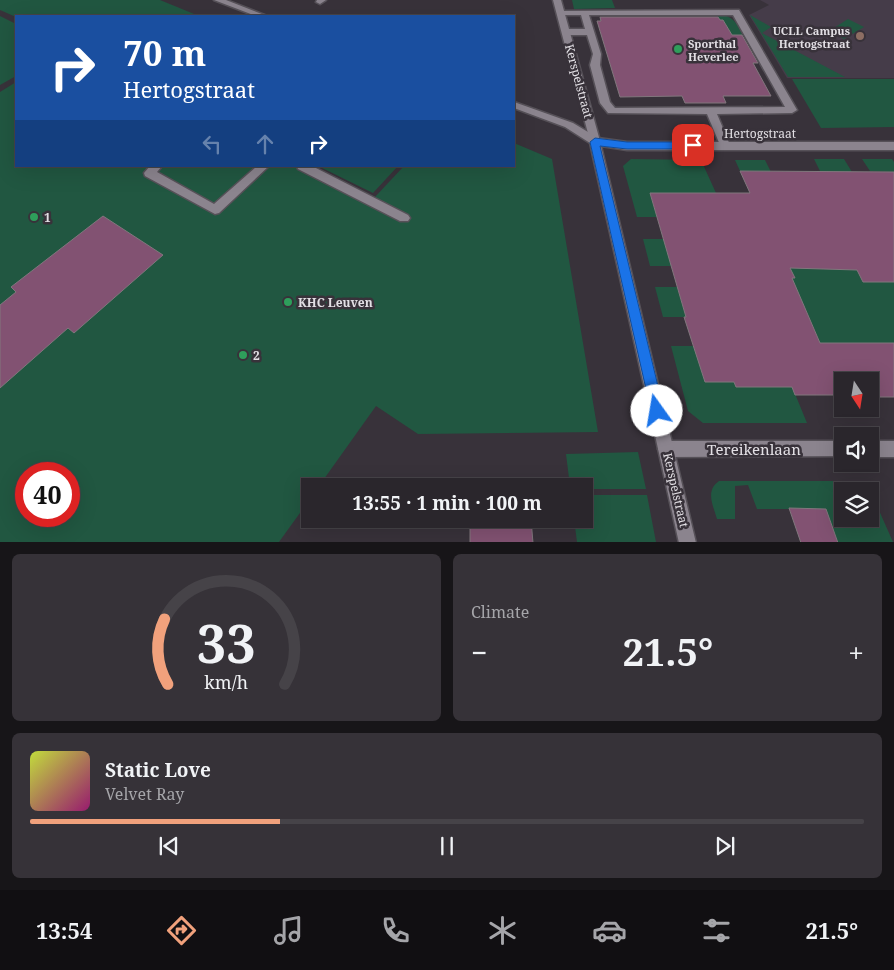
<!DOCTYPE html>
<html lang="en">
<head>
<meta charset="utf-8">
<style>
  :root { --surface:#2a262c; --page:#363238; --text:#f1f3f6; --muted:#a5a5a9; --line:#464348; --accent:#f1a17c }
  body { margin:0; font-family:"Noto Serif",serif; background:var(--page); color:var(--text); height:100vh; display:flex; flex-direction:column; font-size:19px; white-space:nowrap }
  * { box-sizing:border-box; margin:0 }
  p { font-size:16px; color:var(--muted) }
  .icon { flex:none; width:28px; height:28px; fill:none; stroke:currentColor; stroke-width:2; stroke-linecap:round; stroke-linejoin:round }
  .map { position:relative; height:542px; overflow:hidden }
  .panel { display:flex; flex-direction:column; gap:12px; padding:12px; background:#171518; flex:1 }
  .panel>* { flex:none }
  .banner { position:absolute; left:15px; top:15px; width:500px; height:152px; border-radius:0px; box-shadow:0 5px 20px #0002,0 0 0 1px var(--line); background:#1a4fa0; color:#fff; overflow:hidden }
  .needle { width:32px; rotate:168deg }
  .controls { position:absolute; left:834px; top:372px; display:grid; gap:10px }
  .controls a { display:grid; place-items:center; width:45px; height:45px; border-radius:0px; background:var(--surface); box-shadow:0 5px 20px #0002,0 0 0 1px var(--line); font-size:25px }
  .speed { position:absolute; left:15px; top:462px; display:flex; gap:10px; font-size:25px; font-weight:700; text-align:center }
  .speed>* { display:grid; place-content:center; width:65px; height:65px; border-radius:50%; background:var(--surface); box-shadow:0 5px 20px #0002,0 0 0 1px var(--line); line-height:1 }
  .speed .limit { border:8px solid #d22; background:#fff; color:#111 }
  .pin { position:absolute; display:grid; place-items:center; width:42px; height:42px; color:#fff; margin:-21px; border-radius:10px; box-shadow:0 2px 8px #0006 }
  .me { position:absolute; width:55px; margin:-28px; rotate:347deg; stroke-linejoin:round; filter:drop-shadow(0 0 4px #0008) }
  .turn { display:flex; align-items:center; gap:18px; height:105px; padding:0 25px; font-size:22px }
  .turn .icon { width:65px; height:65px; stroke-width:2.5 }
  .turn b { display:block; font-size:35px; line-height:42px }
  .lanes { display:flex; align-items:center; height:48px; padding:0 25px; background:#0003; justify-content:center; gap:25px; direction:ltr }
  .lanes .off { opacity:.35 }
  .big { font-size:38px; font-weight:700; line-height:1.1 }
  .panel .tile { flex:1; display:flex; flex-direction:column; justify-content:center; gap:8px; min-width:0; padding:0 18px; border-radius:8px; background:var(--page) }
  .panel .dial { align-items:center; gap:0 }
  .dial svg { height:130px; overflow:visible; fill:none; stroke:var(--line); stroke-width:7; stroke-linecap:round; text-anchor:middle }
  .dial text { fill:var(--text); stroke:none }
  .song { display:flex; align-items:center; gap:15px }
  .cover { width:60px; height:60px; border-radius:8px; background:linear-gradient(135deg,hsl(70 70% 55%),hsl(320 70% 35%)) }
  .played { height:5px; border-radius:2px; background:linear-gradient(90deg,var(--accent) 30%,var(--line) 30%) }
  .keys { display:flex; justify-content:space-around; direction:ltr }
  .heat { display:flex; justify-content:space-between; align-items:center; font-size:28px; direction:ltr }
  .panel .tiles { flex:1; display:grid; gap:12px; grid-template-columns:1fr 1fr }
  .tile:last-child { grid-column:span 2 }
  .trip { position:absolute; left:301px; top:478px; width:292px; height:50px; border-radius:0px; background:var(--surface); box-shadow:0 5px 20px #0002,0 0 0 1px var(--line); font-weight:700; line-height:50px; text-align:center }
  .dock { display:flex; height:80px; justify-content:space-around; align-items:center; background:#110f12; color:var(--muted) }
  .dock .icon { width:35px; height:35px }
  .dock .current { color:var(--accent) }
  .dock b { font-size:22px; color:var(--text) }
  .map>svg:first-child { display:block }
</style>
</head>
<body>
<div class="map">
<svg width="894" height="543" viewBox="0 0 894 543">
  <rect width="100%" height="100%" fill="#38323a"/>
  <path fill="#453c49" d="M760,0H894V78H787L749,15L769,5Z"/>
  <path fill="#215741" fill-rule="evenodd" d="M0,0H160L199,16L16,17L0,10Z
    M572,0H612L615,8L574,9Z
    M717,15C733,15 736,22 743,35H732L723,20H720Z
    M750,15L771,27L762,33L845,77H788Z
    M0,16L16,24V76L0,85Z
    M848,19L864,27L844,39L829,31Z
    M792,79H894V127L821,128Z
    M16,82V166H312L374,198L404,166H514V143L552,159L598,432L418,434L376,406L319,486H310V499L279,542H0V92ZM26,474H69V516H26Z
    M631,159L701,160L716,193L650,194L657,217H637L623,166Z
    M814,159H844L852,172L821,173Z
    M862,159H892L894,162V172L870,171Z
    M735,160H765L771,172L740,171Z
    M318,166H398L373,193Z
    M834,197H849L857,211H871L881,228L894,229V343H869L880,365H865L856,348H841L838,344H817L815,341L819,340L806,310H790L798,329L773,330L780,347H791L799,366L784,367L807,423H703L688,411L671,346H695L705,381H734L736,387H749L748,383H762L757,366L760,365L754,347L758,346L740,290H758L746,260L718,259L715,250H711L707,239H699L692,217L767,218L762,205L786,203L787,205H800L809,221H847ZM766,248H780L783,255H806L813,268H790L794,278H779ZM844,254L858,255L866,269H871L877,281L863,282L857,269H852Z
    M643,239H664L672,266H650Z
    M655,287H677L686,317H663Z
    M638,452L646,489H585V486H570L566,454Z
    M719,481H866L893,542H838L825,509H757L748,485L735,486V519H717C713,505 705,491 719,481ZM842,491H870V519H842Z
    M585,495H647L656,542H577L574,519H585Z"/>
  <path fill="#825272" stroke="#81777d" d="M600,17H718L720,20H723L732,35H742L758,63H753L771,96H723L726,103H685L682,96L620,97L597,21H601Z
    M740,171L894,172V282H863L857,270L790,268L795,278H792L820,343H894V397H870V381H842V397L837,395H795L792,387H736L734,382H705L684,317H686L650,193H750Z
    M103,216L163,255L74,333L68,328L0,388V305L16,292L11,287Z
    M789,508L826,509L838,543H801Z
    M470,519H531L533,543H470Z"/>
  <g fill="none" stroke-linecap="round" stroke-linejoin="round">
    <defs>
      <path id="service" d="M317,0H326L320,4L316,2Z
        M739,10L797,110L792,113L717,114L730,145L725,149L720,145L707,114L608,113L600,103L590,65L593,54L587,35H566L562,32L566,29H585L581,15H561L557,13L561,11ZM589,15H733L785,107L615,108L610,102L600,65L601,54Z
        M150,166H162L157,172L214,204L257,166H269L219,213L215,214L145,176L144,173Z
        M297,166H312L408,215L410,218L408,221H400L298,169Z"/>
      <path id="minor" d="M553,0H561L600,141L599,144L595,145L590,141Z
        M666,441H842V456L666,457L661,454L658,449L661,444Z
        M870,441H894V457H870Z"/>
      <path id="tertiary" d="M214,0H226L267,16H256Z
        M514,102L573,123L598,138L627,142H894V150H627L601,146L696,543H679L590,143L565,127L514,108Z"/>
    </defs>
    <use href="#service" stroke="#565158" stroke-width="3"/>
    <use href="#minor" stroke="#565158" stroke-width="3"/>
    <use href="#tertiary" stroke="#565158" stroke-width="3"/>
    <use href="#service" fill="#8b848e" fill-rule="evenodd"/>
    <use href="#minor" fill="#8b848e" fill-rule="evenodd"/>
    <use href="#tertiary" fill="#8b848e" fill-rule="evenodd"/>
  </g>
  <path fill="#1a73e8" stroke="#114b97" d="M595,138L627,142H693L698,145L693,149H627L600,146L664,411L662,415L657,417L653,415L651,411L590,142Z"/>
  <circle fill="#8d6e63" stroke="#38323a" stroke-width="2" cx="860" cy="36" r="5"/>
  <g fill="#2e9e5b" stroke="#38323a" stroke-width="2">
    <circle cx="678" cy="49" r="5"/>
    <circle cx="34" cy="217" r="5"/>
    <circle cx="288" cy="302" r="5"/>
    <circle cx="243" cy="355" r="5"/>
  </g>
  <g text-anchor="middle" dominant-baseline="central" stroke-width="5" stroke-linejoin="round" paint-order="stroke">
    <g font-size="11" font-weight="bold" fill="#e2dfe4" stroke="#38323a" text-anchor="end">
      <text x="850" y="30">UCLL Campus<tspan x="850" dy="13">Hertogstraat</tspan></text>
      <text x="688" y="43" text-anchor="start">Sporthal<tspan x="688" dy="13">Heverlee</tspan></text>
    </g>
    <g font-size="12" fill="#e2dfe4" stroke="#38323a">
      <text transform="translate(579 81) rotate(75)">Kerspelstraat</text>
      <text x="760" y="133">Hertogstraat</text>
      <text transform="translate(676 490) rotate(77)">Kerspelstraat</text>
    </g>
    <g font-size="12" font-weight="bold" fill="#e2dfe4" stroke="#38323a" text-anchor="start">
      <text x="44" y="217">1</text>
      <text x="298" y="302">KHC Leuven</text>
      <text x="253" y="355">2</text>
    </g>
    <g font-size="15" fill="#e2dfe4" stroke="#38323a">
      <text x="754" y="449">Tereikenlaan</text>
    </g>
  </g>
</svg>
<div class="controls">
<a><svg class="needle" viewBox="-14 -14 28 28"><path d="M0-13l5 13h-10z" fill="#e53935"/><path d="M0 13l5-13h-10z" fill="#a5a5a9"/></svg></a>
<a><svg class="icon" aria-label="sound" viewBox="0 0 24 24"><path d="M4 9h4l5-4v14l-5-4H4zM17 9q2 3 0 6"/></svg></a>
<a><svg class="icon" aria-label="layers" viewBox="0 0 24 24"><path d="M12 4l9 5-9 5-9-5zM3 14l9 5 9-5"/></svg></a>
</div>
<div class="speed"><div class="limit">40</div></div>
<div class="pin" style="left:693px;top:145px;background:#d93025"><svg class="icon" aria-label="arrive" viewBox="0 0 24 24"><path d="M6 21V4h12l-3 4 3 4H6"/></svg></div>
<svg class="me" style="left:657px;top:411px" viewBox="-20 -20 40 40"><circle r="19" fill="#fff"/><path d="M0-13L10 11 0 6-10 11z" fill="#1a73e8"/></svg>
<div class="trip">13:55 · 1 min · 100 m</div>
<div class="banner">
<div class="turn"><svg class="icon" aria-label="right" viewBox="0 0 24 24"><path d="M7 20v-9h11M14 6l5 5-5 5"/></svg><div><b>70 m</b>Hertogstraat</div></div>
<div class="lanes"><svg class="icon off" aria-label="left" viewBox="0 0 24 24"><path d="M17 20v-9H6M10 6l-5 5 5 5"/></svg><svg class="icon off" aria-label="ahead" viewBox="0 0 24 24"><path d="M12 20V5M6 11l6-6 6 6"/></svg><svg class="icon" aria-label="right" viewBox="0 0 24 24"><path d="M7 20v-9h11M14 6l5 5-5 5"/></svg></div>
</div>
</div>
<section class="panel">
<div class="tiles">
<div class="tile dial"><svg viewBox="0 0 100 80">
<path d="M14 69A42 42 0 1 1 86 69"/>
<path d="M14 69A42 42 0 0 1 12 29" stroke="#f1a17c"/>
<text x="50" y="56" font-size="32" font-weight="700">33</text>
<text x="50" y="72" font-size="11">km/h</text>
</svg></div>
<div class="tile"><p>Climate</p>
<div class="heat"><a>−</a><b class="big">21.5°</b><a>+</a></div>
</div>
<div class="tile">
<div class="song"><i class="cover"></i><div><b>Static Love</b><p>Velvet Ray</p></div></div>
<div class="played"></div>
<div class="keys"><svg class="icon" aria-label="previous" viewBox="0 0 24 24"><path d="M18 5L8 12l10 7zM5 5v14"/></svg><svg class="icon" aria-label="pause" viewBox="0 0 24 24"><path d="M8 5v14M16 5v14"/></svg><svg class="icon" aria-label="next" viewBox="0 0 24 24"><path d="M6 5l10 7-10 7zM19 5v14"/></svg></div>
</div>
</div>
</section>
<nav class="dock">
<b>13:54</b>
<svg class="icon current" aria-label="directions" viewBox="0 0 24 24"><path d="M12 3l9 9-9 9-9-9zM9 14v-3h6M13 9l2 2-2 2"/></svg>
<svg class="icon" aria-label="music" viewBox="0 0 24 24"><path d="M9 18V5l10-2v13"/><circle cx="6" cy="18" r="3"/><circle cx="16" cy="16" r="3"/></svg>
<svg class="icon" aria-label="phone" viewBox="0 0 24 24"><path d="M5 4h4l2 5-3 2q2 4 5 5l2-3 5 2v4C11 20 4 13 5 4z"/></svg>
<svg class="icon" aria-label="climate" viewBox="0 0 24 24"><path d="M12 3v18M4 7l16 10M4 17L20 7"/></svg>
<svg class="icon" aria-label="car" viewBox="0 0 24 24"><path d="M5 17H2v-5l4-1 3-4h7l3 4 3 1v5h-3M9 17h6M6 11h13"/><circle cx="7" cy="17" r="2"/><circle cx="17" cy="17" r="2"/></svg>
<svg class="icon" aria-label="filters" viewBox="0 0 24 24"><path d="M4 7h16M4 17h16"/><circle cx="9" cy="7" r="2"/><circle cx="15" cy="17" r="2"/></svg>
<b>21.5°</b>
</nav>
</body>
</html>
